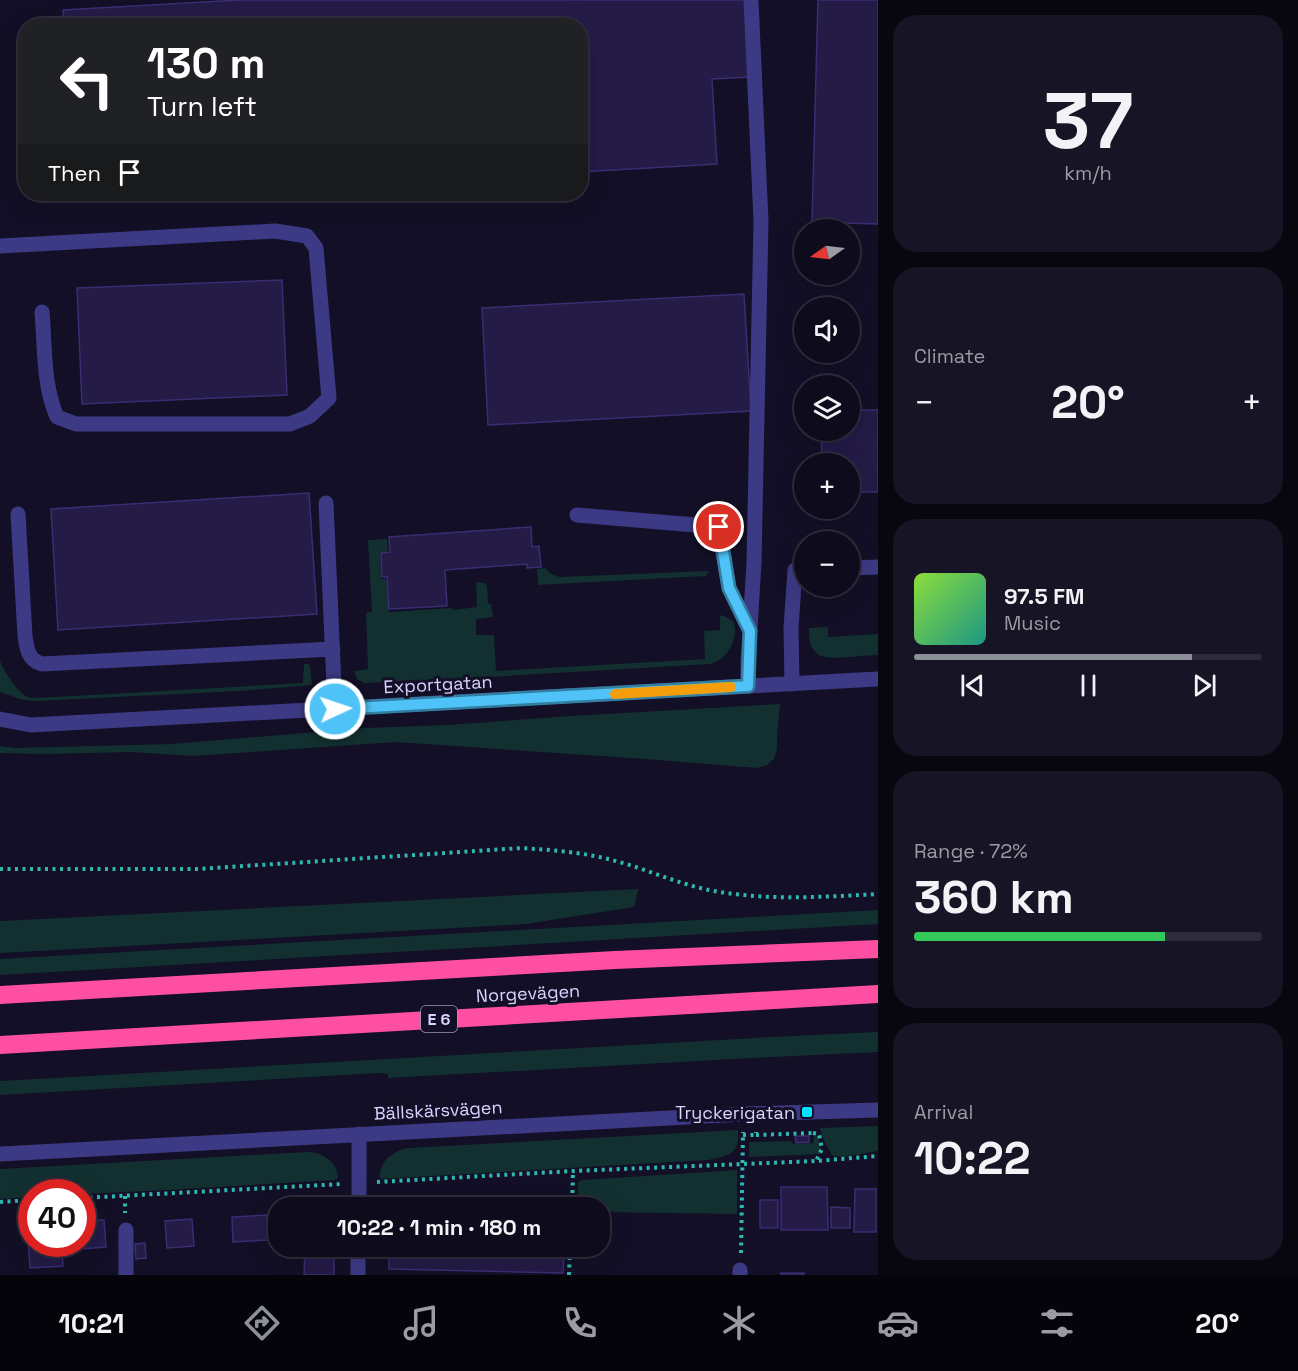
<!DOCTYPE html>
<html lang="en">
<head>
<meta charset="utf-8">
<style>
  :root { --surface:#0e0b1c; --page:#171425; --text:#f1f3f6; --muted:#9b9ba3; --line:#2e2b3b; --accent:#8c9099 }
  body { margin:0; font-family:"Space Grotesk",sans-serif; background:var(--page); color:var(--text); height:100vh; display:flex; flex-direction:column; font-size:22px; white-space:nowrap }
  * { box-sizing:border-box; margin:0 }
  p { font-size:20px; color:var(--muted) }
  .icon { flex:none; width:33px; height:33px; fill:none; stroke:currentColor; stroke-width:2; stroke-linecap:round; stroke-linejoin:round }
  .map { position:relative; flex:1; overflow:hidden }
  .drawer { display:flex; flex-direction:column; gap:15px; padding:15px; background:#08060f; width:420px }
  .drawer>* { flex:none }
  .banner { position:absolute; left:18px; top:18px; width:570px; height:183px; border-radius:24px; box-shadow:0 6px 24px #0002,0 0 0 2px var(--line); background:#202124; color:#fff; overflow:hidden }
  .needle { width:39px; rotate:256deg }
  .controls { position:absolute; left:794px; top:219px; display:grid; gap:12px }
  .controls a { display:grid; place-items:center; width:66px; height:66px; border-radius:50%; background:var(--surface); box-shadow:0 6px 24px #0002,0 0 0 2px var(--line); font-size:30px }
  .speed { position:absolute; left:18px; top:1179px; display:flex; gap:12px; font-size:30px; font-weight:700; text-align:center }
  .speed>* { display:grid; place-content:center; width:78px; height:78px; border-radius:50%; background:var(--surface); box-shadow:0 6px 24px #0002,0 0 0 2px var(--line); line-height:1 }
  .speed .limit { border:9px solid #d22; background:#fff; color:#111 }
  .pin { position:absolute; display:grid; place-items:center; width:51px; height:51px; color:#fff; margin:-26px; border:3px solid #fff; border-radius:50%; box-shadow:0 2px 6px #0007 }
  .me { position:absolute; width:66px; margin:-33px; rotate:87deg; stroke-linejoin:round; filter:drop-shadow(0 0 4px #0008) }
  .turn { display:flex; align-items:center; gap:21px; height:126px; padding:0 30px; font-size:27px }
  .turn .icon { width:78px; height:78px; stroke-width:2.5 }
  .turn b { display:block; font-size:42px; line-height:51px }
  .then { display:flex; align-items:center; height:57px; padding:0 30px; background:#0003; gap:12px; font-size:22px }
  .big { font-size:45px; font-weight:600; line-height:1.1 }
  .drawer .card { flex:1; display:flex; flex-direction:column; justify-content:center; gap:9px; min-width:0; padding:0 21px; border-radius:24px; background:var(--page) }
  .drawer .dial { align-items:center; gap:0 }
  .dial b { font-size:78px; line-height:1 }
  .song { display:flex; align-items:center; gap:18px }
  .cover { width:72px; height:72px; border-radius:9px; background:linear-gradient(135deg,hsl(90 70% 55%),hsl(170 70% 35%)) }
  .played { height:6px; border-radius:3px; background:linear-gradient(90deg,var(--accent) 80%,var(--line) 80%) }
  .keys { display:flex; justify-content:space-around; direction:ltr }
  .heat { display:flex; justify-content:space-between; align-items:center; font-size:33px; direction:ltr }
  .charge { height:9px; border-radius:4px; background:linear-gradient(90deg,#34c759 72%,var(--line) 0) }
  .trip { position:absolute; left:268px; top:1197px; width:342px; height:60px; border-radius:24px; background:var(--surface); box-shadow:0 6px 24px #0002,0 0 0 2px var(--line); font-weight:600; line-height:60px; text-align:center }
  .tab-bar { display:flex; height:96px; justify-content:space-around; align-items:center; background:#06040b; color:var(--muted) }
  .tab-bar .icon { width:42px; height:42px }
  .tab-bar .selected { color:var(--accent) }
  .tab-bar b { font-size:27px; color:var(--text) }
  main { display:flex; flex:1; min-height:0 }
  .map>svg:first-child { display:block }
</style>
</head>
<body>
<main>
<div class="map">
<svg width="878" height="1275" viewBox="0 0 878 1275">
  <rect width="100%" height="100%" fill="#130f26"/>
  <path fill="#12302f" d="M387,539L388,551L380,552L381,579H386L389,612L451,608L454,610L477,607L476,583L478,582L485,583L487,586L488,603L491,604L493,617L476,619V635H494L496,671L705,659L704,631L720,630V616L721,615C726,617 732,619 734,624C739,639 726,661 710,664L470,678L364,683L357,679L354,671L368,669L366,613L372,612L368,540Z
    M545,568L551,574L559,577L709,571L706,576L538,585L537,569Z
    M828,627V637L878,634V655C865,655 828,661 819,655C809,649 809,637 809,628Z
    M0,661C5,672 17,692 28,697C31,698 35,698 38,698L303,683L304,664H308L310,667L312,685L238,691L35,701L20,699L0,692Z
    M780,704L777,735V749L774,759L767,765L757,768L645,759L396,742L193,756L131,752L44,754L0,753V746L14,748L172,744L366,728L448,725L570,716Z
    M638,889L634,907L526,924L0,953V921Z
    M878,910V924L0,975V959Z
    M878,1032V1052L751,1058L388,1078V1074L380,1073L0,1095V1081L771,1037Z
    M878,1126V1151L844,1157L833,1156C828,1150 821,1135 820,1128Z
    M738,1130C740,1154 729,1156 708,1160L381,1179L380,1177C380,1161 392,1152 407,1148Z
    M816,1135C820,1140 822,1148 820,1154L749,1157V1142L790,1141L794,1144L813,1143L814,1136Z
    M308,1152C324,1153 337,1162 338,1178L334,1180L167,1190L83,1194L82,1192H32L31,1197L0,1199V1169Z
    M737,1170V1214L600,1212V1208L578,1207V1182L583,1180Z"/>
  <path fill="#241b47" stroke="#3b2d73" stroke-width="1.5" d="M239,0H747L751,77L712,79L717,164L580,172V26H64L63,10Z
    M818,0H878V224L812,222Z
    M73,194H201L73,201Z
    M282,280L287,395L82,404L77,288Z
    M744,294L751,411L488,425L482,308Z
    M849,410H878V492H849V464H821L822,430H849Z
    M309,493L317,614L58,630L51,509Z
    M531,527L532,547L539,546L541,567L527,568V564L445,570L447,606L389,609L387,577H382L381,553L390,552L389,537Z
    M795,1136H809V1142L796,1143Z
    M781,1187H827L828,1230H781Z
    M855,1189H876V1232H854Z
    M760,1200H778V1228H760Z
    M831,1207L850,1208V1228H831Z
    M267,1215L268,1240L233,1242L232,1217Z
    M192,1219L194,1246L167,1248L165,1221Z
    M104,1220L106,1247L80,1249L79,1244H82V1221Z
    M27,1223H32V1244H76V1252H62L63,1266L30,1268Z
    M145,1243L146,1258L136,1259L135,1244Z
    M305,1246H334V1275H304Z
    M389,1251L564,1255L563,1273L389,1269Z
    M781,1273H804V1275H781Z"/>
  <g fill="none" stroke-linecap="round" stroke-linejoin="round">
    <path stroke="#2fb8b0" stroke-width="4" stroke-dasharray="3 4.5" stroke-linecap="butt" d="M0,869H198L522,848C551,850 580,852 608,859C642,867 675,883 709,890C764,901 822,897 878,894
      M813,1133L819,1134L822,1149L816,1161
      M743,1135H756V1132
      M756,1135L813,1133V1130
      M377,1182L573,1171L816,1161L878,1156
      M125,1196V1213
      M82,1198L342,1184
      M0,1202L32,1200
      M572,1208L573,1171
      M741,1253L743,1132
      M569,1275L570,1246"/>
    <path stroke="#3d3a85" stroke-width="15" d="M0,246L275,231L307,236L316,248L329,398L310,416L290,424H76L57,417C43,385 45,347 42,312
      M326,503L335,709
      M18,514L25,636C27,649 28,660 42,664L333,649
      M577,515L719,527L729,588L750,631
      M849,568L878,567
      M792,684L791,628L795,570H804
      M748,686V663L754,562L761,221L751,0
      M0,719L31,725L878,679
      M0,1154L743,1114L878,1110
      M359,1208V1134
      M126,1230V1275
      M358,1275V1246
      M740,1275V1270"/>
    <path stroke="#ff4fa3" stroke-width="18" d="M0,995L615,960L878,949
      M0,1045L878,994"/>
  </g>
  <g fill="none" stroke-linecap="round" stroke-linejoin="round">
    <defs>
      <path id="route" d="M335,709L748,686L750,631L729,588L719,527"/>
    </defs>
    <use href="#route" stroke="#337fa1" stroke-width="15"/>
    <use href="#route" stroke="#4fc3f7" stroke-width="10"/>
    <path stroke="#f59e0b" stroke-width="10" d="M615,694L731,687"/>
  </g>
  <rect fill="#00e5ff" stroke="#130f26" stroke-width="2" x="801" y="1106" width="12" height="12" rx="3"/>
  <g text-anchor="middle" dominant-baseline="central" stroke-width="6" stroke-linejoin="round" paint-order="stroke">
    <rect fill="#130f26" stroke="#9e99be" stroke-width="1.5" x="421" y="1006" width="36" height="26" rx="4.5"/>
    <g font-size="16" font-weight="bold" fill="#d9d4ff">
      <text x="439" y="1019">E 6</text>
    </g>
    <g font-size="18" fill="#d9d4ff" stroke="#130f26">
      <text transform="translate(438 684) rotate(-3)">Exportgatan</text>
      <text transform="translate(528 993) rotate(-3)">Norgevägen</text>
      <text transform="translate(438 1110) rotate(-3)">Bällskärsvägen</text>
    </g>
    <g font-size="18" fill="#d9d4ff" stroke="#130f26" text-anchor="end">
      <text x="795" y="1112">Tryckerigatan</text>
    </g>
  </g>
</svg>
<div class="controls">
<a><svg class="needle" viewBox="-14 -14 28 28"><path d="M0-13l5 13h-10z" fill="#e53935"/><path d="M0 13l5-13h-10z" fill="#9b9ba3"/></svg></a>
<a><svg class="icon" aria-label="sound" viewBox="0 0 24 24"><path d="M4 9h4l5-4v14l-5-4H4zM17 9q2 3 0 6"/></svg></a>
<a><svg class="icon" aria-label="layers" viewBox="0 0 24 24"><path d="M12 4l9 5-9 5-9-5zM3 14l9 5 9-5"/></svg></a>
<a>+</a>
<a>−</a>
</div>
<div class="speed"><div class="limit">40</div></div>
<div class="pin" style="left:719px;top:527px;background:#d93025"><svg class="icon" aria-label="arrive" viewBox="0 0 24 24"><path d="M6 21V4h12l-3 4 3 4H6"/></svg></div>
<svg class="me" style="left:335px;top:709px" viewBox="-20 -20 40 40"><circle r="17" fill="#4fc3f7" stroke="#fff" stroke-width="3"/><path d="M0-11L8 9 0 5-8 9z" fill="#fff"/></svg>
<div class="trip">10:22 · 1 min · 180 m</div>
<div class="banner">
<div class="turn"><svg class="icon" aria-label="left" viewBox="0 0 24 24"><path d="M17 20v-9H6M10 6l-5 5 5 5"/></svg><div><b>130 m</b>Turn left</div></div>
<div class="then">Then<svg class="icon" aria-label="arrive" viewBox="0 0 24 24"><path d="M6 21V4h12l-3 4 3 4H6"/></svg></div>
</div>
</div>
<section class="drawer">
<div class="card dial"><b>37</b><p>km/h</p></div>
<div class="card"><p>Climate</p>
<div class="heat"><a>−</a><b class="big">20°</b><a>+</a></div>
</div>
<div class="card">
<div class="song"><i class="cover"></i><div><b>97.5 FM</b><p>Music</p></div></div>
<div class="played"></div>
<div class="keys"><svg class="icon" aria-label="previous" viewBox="0 0 24 24"><path d="M18 5L8 12l10 7zM5 5v14"/></svg><svg class="icon" aria-label="pause" viewBox="0 0 24 24"><path d="M8 5v14M16 5v14"/></svg><svg class="icon" aria-label="next" viewBox="0 0 24 24"><path d="M6 5l10 7-10 7zM19 5v14"/></svg></div>
</div>
<div class="card"><p>Range · 72%</p><b class="big">360 km</b><div class="charge"></div></div>
<div class="card"><p>Arrival</p><b class="big">10:22</b></div>
</section>
</main>
<nav class="tab-bar">
<b>10:21</b>
<svg class="icon selected" aria-label="directions" viewBox="0 0 24 24"><path d="M12 3l9 9-9 9-9-9zM9 14v-3h6M13 9l2 2-2 2"/></svg>
<svg class="icon" aria-label="music" viewBox="0 0 24 24"><path d="M9 18V5l10-2v13"/><circle cx="6" cy="18" r="3"/><circle cx="16" cy="16" r="3"/></svg>
<svg class="icon" aria-label="phone" viewBox="0 0 24 24"><path d="M5 4h4l2 5-3 2q2 4 5 5l2-3 5 2v4C11 20 4 13 5 4z"/></svg>
<svg class="icon" aria-label="climate" viewBox="0 0 24 24"><path d="M12 3v18M4 7l16 10M4 17L20 7"/></svg>
<svg class="icon" aria-label="car" viewBox="0 0 24 24"><path d="M5 17H2v-5l4-1 3-4h7l3 4 3 1v5h-3M9 17h6M6 11h13"/><circle cx="7" cy="17" r="2"/><circle cx="17" cy="17" r="2"/></svg>
<svg class="icon" aria-label="filters" viewBox="0 0 24 24"><path d="M4 7h16M4 17h16"/><circle cx="9" cy="7" r="2"/><circle cx="15" cy="17" r="2"/></svg>
<b>20°</b>
</nav>
</body>
</html>
